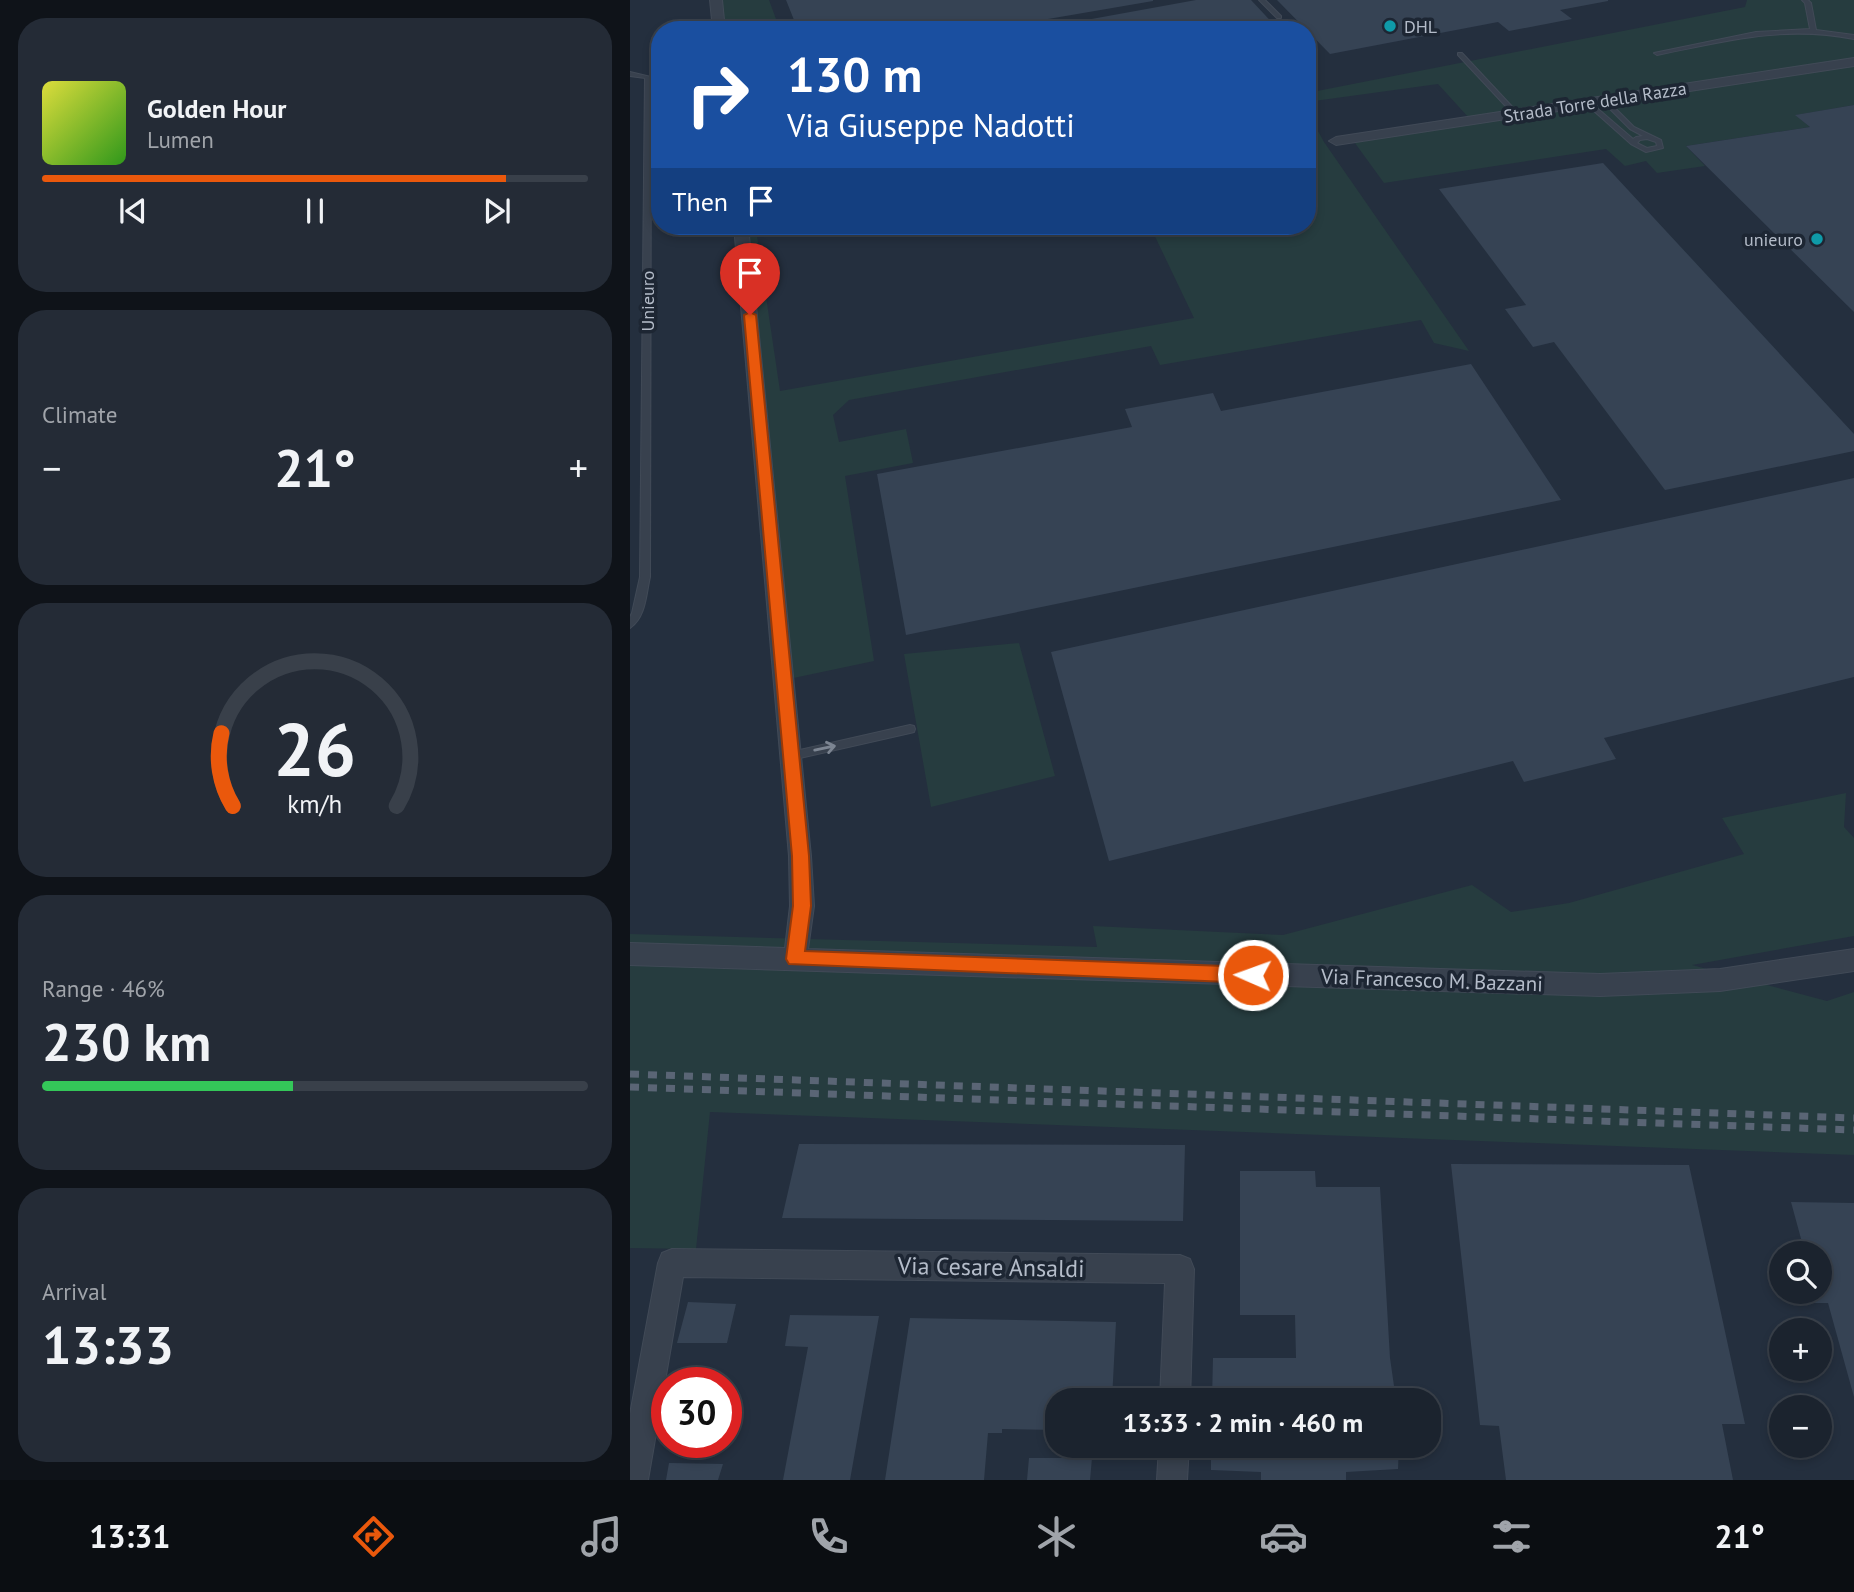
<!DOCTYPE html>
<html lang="en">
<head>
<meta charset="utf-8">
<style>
  :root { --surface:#1b232e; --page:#242b36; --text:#f1f3f6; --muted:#a0a4aa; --line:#39404a; --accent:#ea580c }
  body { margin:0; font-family:"PT Sans",sans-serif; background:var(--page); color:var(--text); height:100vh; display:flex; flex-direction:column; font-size:26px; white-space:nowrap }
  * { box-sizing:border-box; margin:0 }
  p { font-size:23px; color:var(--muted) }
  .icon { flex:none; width:38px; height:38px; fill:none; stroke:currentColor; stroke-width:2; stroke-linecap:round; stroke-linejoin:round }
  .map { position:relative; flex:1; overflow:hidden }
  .details { display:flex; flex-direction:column; gap:18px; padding:18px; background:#0f1319; width:630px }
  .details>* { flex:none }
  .top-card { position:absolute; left:21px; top:21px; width:665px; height:214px; border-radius:28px; box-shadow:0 4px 10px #0003,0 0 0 2px var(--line); background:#1a4fa0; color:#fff; overflow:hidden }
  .buttons { position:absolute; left:1139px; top:1241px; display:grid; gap:14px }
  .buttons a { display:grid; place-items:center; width:63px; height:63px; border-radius:50%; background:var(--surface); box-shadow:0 4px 10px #0003,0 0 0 2px var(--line); font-size:35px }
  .speed { position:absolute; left:21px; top:1367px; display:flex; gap:14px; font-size:35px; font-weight:700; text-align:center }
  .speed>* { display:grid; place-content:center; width:91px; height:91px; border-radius:50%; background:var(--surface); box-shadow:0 4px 10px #0003,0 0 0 2px var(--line); line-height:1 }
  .speed .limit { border:10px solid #d22; background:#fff; color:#111 }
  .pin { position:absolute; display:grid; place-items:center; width:60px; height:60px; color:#fff; margin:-72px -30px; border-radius:50% 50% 50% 0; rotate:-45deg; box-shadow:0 0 7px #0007 }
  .pin .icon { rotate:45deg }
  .me { position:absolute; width:77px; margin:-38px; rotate:272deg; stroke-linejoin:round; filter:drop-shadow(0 0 5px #0008) }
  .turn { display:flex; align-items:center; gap:24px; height:147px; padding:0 21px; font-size:32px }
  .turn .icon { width:91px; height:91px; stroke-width:2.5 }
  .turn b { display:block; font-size:49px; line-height:60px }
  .then { display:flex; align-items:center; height:66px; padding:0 21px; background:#0003; gap:14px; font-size:26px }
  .big { font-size:52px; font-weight:600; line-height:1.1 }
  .details .tile { flex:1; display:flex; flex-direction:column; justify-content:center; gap:10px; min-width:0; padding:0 24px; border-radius:28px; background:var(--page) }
  .details .dial { align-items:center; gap:0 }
  .dial svg { height:182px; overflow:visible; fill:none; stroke:var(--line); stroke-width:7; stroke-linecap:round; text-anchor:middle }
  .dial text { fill:var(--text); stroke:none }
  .song { display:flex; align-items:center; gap:21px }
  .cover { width:84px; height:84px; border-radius:10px; background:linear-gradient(135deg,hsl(60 70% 55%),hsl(110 70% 35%)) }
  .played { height:7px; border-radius:4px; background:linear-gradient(90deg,var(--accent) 85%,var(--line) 85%) }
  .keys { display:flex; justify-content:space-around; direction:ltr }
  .heat { display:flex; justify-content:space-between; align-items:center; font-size:38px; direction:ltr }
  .charge { height:10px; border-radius:5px; background:linear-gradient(90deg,#34c759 46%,var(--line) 0) }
  .trip { position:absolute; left:415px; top:1388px; width:396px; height:70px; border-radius:28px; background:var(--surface); box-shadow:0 4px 10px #0003,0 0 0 2px var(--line); font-weight:600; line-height:70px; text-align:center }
  .dock { display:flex; height:112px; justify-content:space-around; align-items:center; background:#0b0e12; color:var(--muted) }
  .dock .icon { width:49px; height:49px }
  .dock .active { color:var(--accent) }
  .dock b { font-size:32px; color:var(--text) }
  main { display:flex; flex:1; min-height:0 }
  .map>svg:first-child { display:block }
</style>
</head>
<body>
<main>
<section class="details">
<div class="tile">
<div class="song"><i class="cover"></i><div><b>Golden Hour</b><p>Lumen</p></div></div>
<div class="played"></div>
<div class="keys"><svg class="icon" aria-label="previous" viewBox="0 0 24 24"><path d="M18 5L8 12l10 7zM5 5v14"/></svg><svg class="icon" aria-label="pause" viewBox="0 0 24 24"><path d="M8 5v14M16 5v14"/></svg><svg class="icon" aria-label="next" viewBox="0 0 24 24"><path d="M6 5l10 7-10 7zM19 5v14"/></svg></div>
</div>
<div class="tile"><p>Climate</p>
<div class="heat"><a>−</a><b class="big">21°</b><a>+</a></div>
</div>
<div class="tile dial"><svg viewBox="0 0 100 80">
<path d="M14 69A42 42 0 1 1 86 69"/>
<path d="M14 69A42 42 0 0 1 9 37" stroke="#ea580c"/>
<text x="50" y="56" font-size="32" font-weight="700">26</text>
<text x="50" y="72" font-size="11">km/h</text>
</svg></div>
<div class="tile"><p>Range · 46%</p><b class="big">230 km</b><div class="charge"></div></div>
<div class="tile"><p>Arrival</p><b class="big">13:33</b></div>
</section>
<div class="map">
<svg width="1224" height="1480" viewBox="0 0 1224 1480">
  <rect width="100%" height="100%" fill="#242f3e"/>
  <path fill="#263c3f" d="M85,0H139L150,30H88Z
    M1117,0H1224V105L1166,115L1180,127L1056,146L1075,166L1027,173L1016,161L995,166L976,149L754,183L722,139L839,118L808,84L677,102V93L1115,7Z
    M677,111L694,142L839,351L804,343L791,320L530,365L521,346L219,400L203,415L209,442L276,429L283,463L215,476L244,661L154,680L156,678L109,226H142L126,229L150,391L564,318L520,226H677Z
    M389,643L425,776L301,807L274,654Z
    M1216,793L1214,827L1224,838V936L1062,965L1197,1001L1224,992V1155L80,1112L66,1249L0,1248V934L467,947L463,926L653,935L842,885L881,912L939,903L1114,854L1092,818Z"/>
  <path fill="#364354" d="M156,0H523V1L354,30H168Z
    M566,0H621L649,30H401Z
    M647,0H978V1L930,10L942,19L879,31L868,22L700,54Z
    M1224,105V312L1056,146L1180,127L1165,115Z
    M973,163L1224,434V451L1035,490L924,342L903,347L875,309L896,305L809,189Z
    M841,364L931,500L276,635L247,474L502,427L495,409L583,393L591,411Z
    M1224,478V677L974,738L986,759L894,782L883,761L479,861L421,652Z
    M169,1144L555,1145L553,1221L152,1218Z
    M821,1164L1059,1165L1115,1424H1092L1103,1480H876L869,1426L850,1425Z
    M610,1171H685L686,1187H750L760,1358L766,1400H582L583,1358H666L665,1315H610Z
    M1161,1202L1224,1203V1397L1198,1303H1180L1177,1292H1190V1253H1168L1166,1246H1173Z
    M58,1302L106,1304L97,1343H47Z
    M160,1315L249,1316L220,1480H153L178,1347L155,1346Z
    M280,1318L486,1322L482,1400H427V1430L372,1429V1433H358L354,1480H255Z
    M581,1446H769L768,1469L716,1472V1480H631V1472L581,1470Z
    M399,1458H462L460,1480H397Z
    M39,1463L93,1464L88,1480H36Z"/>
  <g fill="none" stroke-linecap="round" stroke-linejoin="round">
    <defs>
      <path id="service" d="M629,0H635L651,16V18H647Z
        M1172,0H1178L1181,3L1186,30L1224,35V39C1153,25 1096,41 1027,55L1024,53L1126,32L1180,29L1175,3Z
        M828,53H832L888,113V115H884L828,55Z
        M0,72L21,77L20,577C16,594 16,617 0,628V617L2,613L10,577L15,78L0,76Z
        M972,99H976L1004,127L1031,140L1033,148L1016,152L1001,144L955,103L960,102L1003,139L1006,137L1013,136L1000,129L972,101ZM1017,139L1026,142L1027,146L1017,148L1007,143L1010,140Z
        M280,725L284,726L285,729L284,732L280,733L161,760L157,759L156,756L157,753L161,752Z"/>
      <path id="minor" d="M80,0H92L95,30H83Z
        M1224,58V66L706,145L699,141L706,137Z
        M104,226H118L181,856L184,906L178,949L970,974L1090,969L1224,949V971L1090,991L970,996L0,965V943L155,948L160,906L159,856Z
        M42,1249L550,1255L560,1259L564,1269L560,1400H530L535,1283L53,1277L18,1480H0V1414L28,1263L32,1253Z
        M529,1446H559L557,1480H527Z"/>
    </defs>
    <use href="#service" stroke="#414a57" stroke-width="2"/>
    <use href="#minor" stroke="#414a57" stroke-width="2"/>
    <use href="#service" fill="#38414e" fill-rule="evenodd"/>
    <use href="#minor" fill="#38414e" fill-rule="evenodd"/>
    <path stroke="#5a6575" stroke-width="7" stroke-dasharray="9 9" stroke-linecap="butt" d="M0,1074L1224,1118
      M0,1087L1224,1130"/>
  </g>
  <defs><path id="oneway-shaft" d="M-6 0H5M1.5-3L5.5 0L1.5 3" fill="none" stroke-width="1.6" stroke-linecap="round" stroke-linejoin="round" transform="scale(1.75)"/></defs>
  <use stroke="#7c8592" href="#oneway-shaft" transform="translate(195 748) rotate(-12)"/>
  <path fill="#ea580c" stroke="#983908" stroke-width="2" d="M120,312L126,315L179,856L181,906L175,951L623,967L629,969L632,975L629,981L623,983L159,964L156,959L163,906L162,856L114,315Z"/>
  <g fill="#0f9aa8" stroke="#1d2633" stroke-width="2.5">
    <circle cx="760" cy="26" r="7"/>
    <circle cx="1187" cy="239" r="7"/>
  </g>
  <g text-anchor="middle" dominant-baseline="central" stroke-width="7" stroke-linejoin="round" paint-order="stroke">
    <g font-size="18" fill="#b4bcc9" stroke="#1d2633" text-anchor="start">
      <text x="774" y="26">DHL</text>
      <text x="1173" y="239" text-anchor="end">unieuro</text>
    </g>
    <g font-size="18" fill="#b4bcc9" stroke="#1d2633">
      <text transform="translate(965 102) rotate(-9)">Strada Torre della Razza</text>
      <text transform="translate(17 301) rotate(-90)">Unieuro</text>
    </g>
    <g font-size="21" fill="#b4bcc9" stroke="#1d2633">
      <text transform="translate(802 980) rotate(2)">Via Francesco M. Bazzani</text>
    </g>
    <g font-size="24" fill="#b4bcc9" stroke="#1d2633">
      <text transform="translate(361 1267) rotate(1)">Via Cesare Ansaldi</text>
    </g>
  </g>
</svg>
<div class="buttons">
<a><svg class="icon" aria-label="search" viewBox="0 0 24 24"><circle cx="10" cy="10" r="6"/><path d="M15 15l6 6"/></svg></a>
<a>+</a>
<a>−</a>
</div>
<div class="speed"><div class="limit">30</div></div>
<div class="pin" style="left:120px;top:315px;background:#d93025"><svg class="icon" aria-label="arrive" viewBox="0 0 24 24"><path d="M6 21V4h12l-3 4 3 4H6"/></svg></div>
<svg class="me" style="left:623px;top:975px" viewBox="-20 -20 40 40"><circle r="17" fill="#ea580c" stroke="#fff" stroke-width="3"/><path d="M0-11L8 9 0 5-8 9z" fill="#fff"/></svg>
<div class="trip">13:33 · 2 min · 460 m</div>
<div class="top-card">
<div class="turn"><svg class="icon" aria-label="right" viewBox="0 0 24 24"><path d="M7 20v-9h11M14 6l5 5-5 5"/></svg><div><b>130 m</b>Via Giuseppe Nadotti</div></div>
<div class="then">Then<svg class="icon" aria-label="arrive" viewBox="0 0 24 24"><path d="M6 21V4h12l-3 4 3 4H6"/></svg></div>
</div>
</div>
</main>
<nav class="dock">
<b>13:31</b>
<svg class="icon active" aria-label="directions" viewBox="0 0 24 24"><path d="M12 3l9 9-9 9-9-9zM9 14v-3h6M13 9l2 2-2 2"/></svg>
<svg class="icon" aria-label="music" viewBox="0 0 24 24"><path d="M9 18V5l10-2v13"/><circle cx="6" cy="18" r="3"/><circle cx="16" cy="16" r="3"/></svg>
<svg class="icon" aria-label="phone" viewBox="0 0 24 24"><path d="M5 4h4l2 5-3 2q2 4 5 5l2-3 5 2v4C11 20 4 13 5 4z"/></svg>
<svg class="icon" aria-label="climate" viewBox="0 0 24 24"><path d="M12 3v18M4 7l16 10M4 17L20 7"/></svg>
<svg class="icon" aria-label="car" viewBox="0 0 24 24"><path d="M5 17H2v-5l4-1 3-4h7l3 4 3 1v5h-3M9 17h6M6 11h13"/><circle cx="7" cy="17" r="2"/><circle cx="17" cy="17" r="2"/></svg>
<svg class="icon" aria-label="filters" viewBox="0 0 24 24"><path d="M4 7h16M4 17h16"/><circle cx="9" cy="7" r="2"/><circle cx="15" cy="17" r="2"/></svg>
<b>21°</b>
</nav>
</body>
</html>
